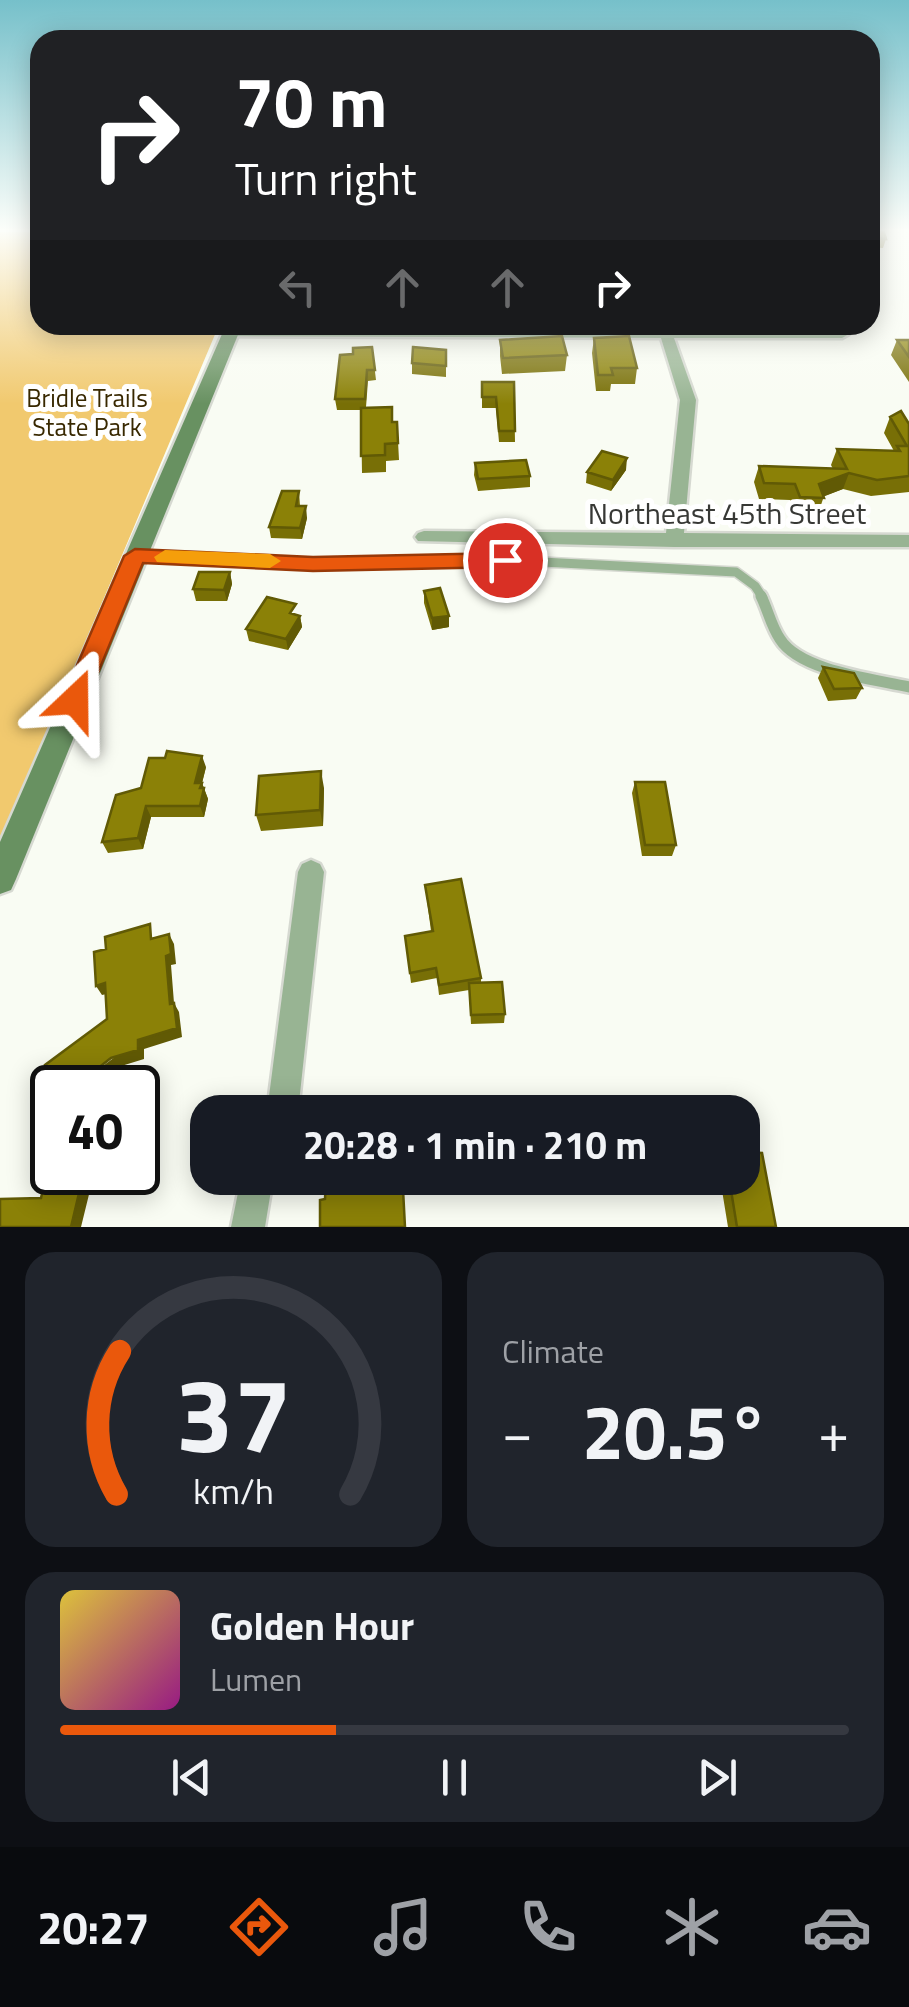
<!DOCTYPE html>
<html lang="en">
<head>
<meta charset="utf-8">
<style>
  :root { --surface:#171b24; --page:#20242c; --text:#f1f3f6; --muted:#9ea1a6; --line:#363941; --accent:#ea580c }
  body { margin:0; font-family:"Titillium Web",sans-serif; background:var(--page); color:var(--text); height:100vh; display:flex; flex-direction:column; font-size:38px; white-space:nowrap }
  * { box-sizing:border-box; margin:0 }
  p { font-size:32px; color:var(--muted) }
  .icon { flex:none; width:55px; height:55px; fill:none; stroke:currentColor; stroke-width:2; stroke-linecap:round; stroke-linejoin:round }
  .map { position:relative; height:1227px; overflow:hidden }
  .panel { display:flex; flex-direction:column; gap:25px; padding:25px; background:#0d0f14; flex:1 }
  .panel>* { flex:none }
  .banner { position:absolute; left:30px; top:30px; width:850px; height:305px; border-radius:30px; box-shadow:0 5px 25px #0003; background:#202124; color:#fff; overflow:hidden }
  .speed { position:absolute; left:30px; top:1065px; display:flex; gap:20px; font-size:50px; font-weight:700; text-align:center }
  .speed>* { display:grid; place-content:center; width:130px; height:130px; border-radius:50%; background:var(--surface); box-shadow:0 5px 25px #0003; line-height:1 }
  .speed .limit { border:5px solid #111; border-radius:15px; background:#fff; color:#111 }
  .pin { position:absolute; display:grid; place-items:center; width:85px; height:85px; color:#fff; margin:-42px; border:5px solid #fff; border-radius:50%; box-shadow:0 2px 10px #0007 }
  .me { position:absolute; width:110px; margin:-55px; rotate:23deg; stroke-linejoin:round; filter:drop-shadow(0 0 8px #0008) }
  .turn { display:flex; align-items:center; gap:35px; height:210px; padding:0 40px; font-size:45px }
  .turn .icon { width:130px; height:130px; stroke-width:2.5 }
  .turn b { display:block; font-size:70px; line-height:85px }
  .lanes { display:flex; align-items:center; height:95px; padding:0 40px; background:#0003; justify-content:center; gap:50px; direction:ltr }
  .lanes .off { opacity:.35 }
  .big { font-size:75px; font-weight:700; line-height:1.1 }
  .panel .widget { flex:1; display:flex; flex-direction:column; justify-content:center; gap:15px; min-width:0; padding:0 35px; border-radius:30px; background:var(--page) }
  .panel .dial { align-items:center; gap:0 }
  .dial svg { height:260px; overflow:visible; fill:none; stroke:var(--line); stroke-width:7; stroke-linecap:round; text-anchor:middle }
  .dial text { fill:var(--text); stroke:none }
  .song { display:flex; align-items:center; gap:30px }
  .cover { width:120px; height:120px; border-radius:15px; background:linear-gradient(135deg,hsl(50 70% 55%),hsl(310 70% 35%)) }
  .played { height:10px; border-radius:5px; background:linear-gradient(90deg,var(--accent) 35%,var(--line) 35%) }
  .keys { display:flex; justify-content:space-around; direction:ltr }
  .heat { display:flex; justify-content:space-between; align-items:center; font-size:55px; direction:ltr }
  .panel .tiles { flex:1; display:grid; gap:25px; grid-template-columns:1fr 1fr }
  .widget:last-child { grid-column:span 2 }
  .trip { position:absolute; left:190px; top:1095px; width:570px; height:100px; border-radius:30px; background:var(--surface); box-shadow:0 5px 25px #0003; font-weight:700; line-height:100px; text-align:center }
  .tabs { display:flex; height:160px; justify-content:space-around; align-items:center; background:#090b0e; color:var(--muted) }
  .tabs .icon { width:70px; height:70px }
  .tabs .current { color:var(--accent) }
  .tabs b { font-size:45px; color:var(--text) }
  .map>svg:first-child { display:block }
</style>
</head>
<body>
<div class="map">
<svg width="909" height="1227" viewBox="0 0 909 1227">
  <rect width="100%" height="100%" fill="#f9fcf3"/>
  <path fill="#f1c96e" d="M0,232H40V325H219L0,845Z"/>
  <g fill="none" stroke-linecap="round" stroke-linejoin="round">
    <defs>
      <path id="lane-far1" d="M136,556L313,564L505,560L736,572L755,586L763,598"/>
      <path id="lane" d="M761,596C768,610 771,626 780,639C800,671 874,679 909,687"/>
      <path id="street" d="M231,329L847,331L849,334L842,338H674L696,400L684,533L909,535V547H674L418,541L415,537L418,533L424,531L666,533L680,400L661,338L226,336L224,333Z
        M311,860L320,864L324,872L298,1112H267L298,872L302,864Z
        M241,1178H273L265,1227H231Z"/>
      <path id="secondary" d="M226,325H242L16,879L11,890L0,894V842Z"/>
    </defs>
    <use href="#lane-far1" stroke="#d6d9d1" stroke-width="12"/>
    <use href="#lane" stroke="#d6d9d1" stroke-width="16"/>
    <use href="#street" stroke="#d6d9d1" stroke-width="5"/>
    <use href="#secondary" stroke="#d6d9d1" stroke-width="5"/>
    <use href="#lane-far1" stroke="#98b493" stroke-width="9"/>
    <use href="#lane" stroke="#98b493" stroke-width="11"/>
    <use href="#street" fill="#98b493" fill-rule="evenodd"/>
    <use href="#secondary" fill="#689161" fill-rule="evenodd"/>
  </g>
  <path fill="#786f06" d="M870,232L886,239L883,248L870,247Z
    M594,338L637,368L635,384H611L610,391H596L592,353Z
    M500,340L567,355L565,371L502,374L500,356Z
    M897,340H909V382L891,355Z
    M372,347L376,380L368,381L366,407L393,422H397L399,460L386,461V472L362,473L361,410H337L335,399L353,354Z
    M446,350V377L412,374V363Z
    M482,382H514L515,442H499L496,408H482Z
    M890,417L909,424V492L871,496L843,489L824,496L818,514L794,513L790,500L759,499L754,482L759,466L833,469L831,465L837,449L894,451L884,433Z
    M475,463L530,476V487L478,491L474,475Z
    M626,470L611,491L586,483L587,472Z
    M299,491L300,506L307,518L302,539L271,538L269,527Z
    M230,572L232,584L227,601H196L193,589Z
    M424,591L449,616V627L432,630L424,603Z
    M298,615L300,616L302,627L288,650L249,641L246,629Z
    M823,667L862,688L856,699L828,701L818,678Z
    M206,767L202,783L208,799L204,817H151L143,849L108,853L102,842L141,788Z
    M635,782L676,845L672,856H642L632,793Z
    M324,788L323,826L261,831L256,815Z
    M425,885L481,978V982L505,1014L504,1023L471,1024L469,990L439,995L437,978L411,983L405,936L431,931Z
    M446,1178H528L527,1186L447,1189Z
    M720,1178H742L776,1227H728Z"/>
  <path fill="#615a05" d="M627,458L626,470L611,491L613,480Z
    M849,473L843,489L820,498L819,484Z
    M306,506L307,518L302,539L300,528Z
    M230,572L232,584L227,601L224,590Z
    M300,616L302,627L288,650L286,639Z
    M449,616V627L432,630V618Z
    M202,756L206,767L202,783L208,799L204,817L200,806L195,783Z
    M321,771L324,788L323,826L320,810Z
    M146,806L151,817L143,849L138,838Z
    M169,934L174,944L176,964L171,965L174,1003L179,1012L182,1037L144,1049V1059L118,1067L91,1088H73L138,1040L170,1004L166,956Z
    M105,983L111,993L102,995L96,986Z
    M84,1172H92L94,1174L81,1227H71Z"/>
  <path fill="#8b8107" stroke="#615a05" stroke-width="2.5" d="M870,232H884L886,239L870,237Z
    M562,336L567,355L503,358L500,340Z
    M629,336L637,368H611L613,375H598L594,338Z
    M897,340H909V357Z
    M372,347L375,370H367L365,399H335L340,355L353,354V348Z
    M413,347L446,350V366L412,363Z
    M482,382H514L515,431H499L496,397H482Z
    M392,407V422H397L398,443L385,444V455L361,456V408Z
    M901,411L909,424V476L877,480L849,473L819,484L824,498L800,497L795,484L764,483L759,466L847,469L837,449L900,451L897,446H907L890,417Z
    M602,451L627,458L613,480L587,472Z
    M526,460L530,476L478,479L475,463Z
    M282,491H299L296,506H306L300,528L269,527Z
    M199,572H230L224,590L193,589Z
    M440,588L449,616L432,618L424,591Z
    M267,597L296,604L290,613L300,616L286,639L246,629Z
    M823,667L854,673L862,688L834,689Z
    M167,751L202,756L195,783H202L200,788H204L200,806H146L138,838L102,842L116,795L141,788L149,758H165Z
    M321,771L320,810L256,815L259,776Z
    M635,782H665L676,845H645Z
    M461,879L481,978L439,985L436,968L410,973L405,936L433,931L425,885Z
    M150,924L151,939L169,934L171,954L166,956L170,1004L174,1003L177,1028L138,1040V1050L111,1058L73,1088H56L45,1065L107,1019L105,983L96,986L94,952L106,949L105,937Z
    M502,982L505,1014L471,1015L469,983Z
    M742,1152L762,1153L776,1227H737L729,1178H742Z
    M48,1168H52V1172H84L71,1227H0V1199L41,1198Z
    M326,1178H368V1192L403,1189L405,1227H320V1200L325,1199Z
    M446,1178H528V1179L446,1182Z"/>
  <linearGradient id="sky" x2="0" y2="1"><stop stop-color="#76c0ca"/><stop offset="0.57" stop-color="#fcfefa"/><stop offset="1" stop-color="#fcfefa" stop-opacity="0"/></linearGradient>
  <rect width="909" height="404" fill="url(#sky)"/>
  <path fill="#ea580c" stroke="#983908" stroke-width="2.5" d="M135,549L313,557L505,553L516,560L505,567L313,571L143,563L84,707H66L62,700L124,556Z"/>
  <path fill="#f59e0b" d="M165,550L270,554L281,561L270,568L157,562L154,557Z"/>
  <g text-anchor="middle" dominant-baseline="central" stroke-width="10" stroke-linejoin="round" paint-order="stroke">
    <g font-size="25" fill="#382800" stroke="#fff">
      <text x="87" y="398">Bridle Trails<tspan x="87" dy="29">State Park</tspan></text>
    </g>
    <g font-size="30" fill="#373835" stroke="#fff">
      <text x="727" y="513">Northeast 45th Street</text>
    </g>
  </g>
</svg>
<div class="speed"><div class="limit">40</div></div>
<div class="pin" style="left:505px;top:560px;background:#d93025"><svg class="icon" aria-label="arrive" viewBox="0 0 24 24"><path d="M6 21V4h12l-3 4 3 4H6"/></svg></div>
<svg class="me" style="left:75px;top:700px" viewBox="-20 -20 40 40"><path d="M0-17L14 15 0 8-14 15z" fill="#ea580c" stroke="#fff" stroke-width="4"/></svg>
<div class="trip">20:28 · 1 min · 210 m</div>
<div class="banner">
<div class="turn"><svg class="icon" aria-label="right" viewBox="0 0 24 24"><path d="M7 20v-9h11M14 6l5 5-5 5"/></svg><div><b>70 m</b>Turn right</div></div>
<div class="lanes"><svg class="icon off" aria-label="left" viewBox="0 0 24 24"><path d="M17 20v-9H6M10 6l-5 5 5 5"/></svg><svg class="icon off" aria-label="ahead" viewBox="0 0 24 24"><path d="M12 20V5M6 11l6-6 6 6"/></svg><svg class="icon off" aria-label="ahead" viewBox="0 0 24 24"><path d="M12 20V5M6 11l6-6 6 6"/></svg><svg class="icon" aria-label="right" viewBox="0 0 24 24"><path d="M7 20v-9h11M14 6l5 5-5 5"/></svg></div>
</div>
</div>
<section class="panel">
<div class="tiles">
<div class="widget dial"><svg viewBox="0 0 100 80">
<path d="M14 69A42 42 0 1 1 86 69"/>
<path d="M14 69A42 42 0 0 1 15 25" stroke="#ea580c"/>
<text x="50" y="56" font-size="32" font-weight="700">37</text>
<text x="50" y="72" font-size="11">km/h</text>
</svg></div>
<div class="widget"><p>Climate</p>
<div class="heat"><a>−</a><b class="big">20.5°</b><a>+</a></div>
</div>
<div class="widget">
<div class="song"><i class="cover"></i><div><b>Golden Hour</b><p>Lumen</p></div></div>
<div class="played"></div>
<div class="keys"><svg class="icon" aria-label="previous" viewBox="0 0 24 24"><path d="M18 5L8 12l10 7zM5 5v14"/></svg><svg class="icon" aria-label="pause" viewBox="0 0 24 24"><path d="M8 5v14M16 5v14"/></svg><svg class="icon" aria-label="next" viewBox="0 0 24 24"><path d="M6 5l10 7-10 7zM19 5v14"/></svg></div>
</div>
</div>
</section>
<nav class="tabs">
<b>20:27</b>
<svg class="icon current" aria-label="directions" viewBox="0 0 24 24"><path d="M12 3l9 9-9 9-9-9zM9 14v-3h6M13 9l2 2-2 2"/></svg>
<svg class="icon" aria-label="music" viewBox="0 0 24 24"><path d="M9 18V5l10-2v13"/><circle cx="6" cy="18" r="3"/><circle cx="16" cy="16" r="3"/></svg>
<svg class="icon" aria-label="phone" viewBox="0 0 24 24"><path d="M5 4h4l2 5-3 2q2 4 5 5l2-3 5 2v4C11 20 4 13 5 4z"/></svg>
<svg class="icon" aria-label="climate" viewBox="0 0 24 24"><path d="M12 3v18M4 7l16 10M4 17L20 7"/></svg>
<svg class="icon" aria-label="car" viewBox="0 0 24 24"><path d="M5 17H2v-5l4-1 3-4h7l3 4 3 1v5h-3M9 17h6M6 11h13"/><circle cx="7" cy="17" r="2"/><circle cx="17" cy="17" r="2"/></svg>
</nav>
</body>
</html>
